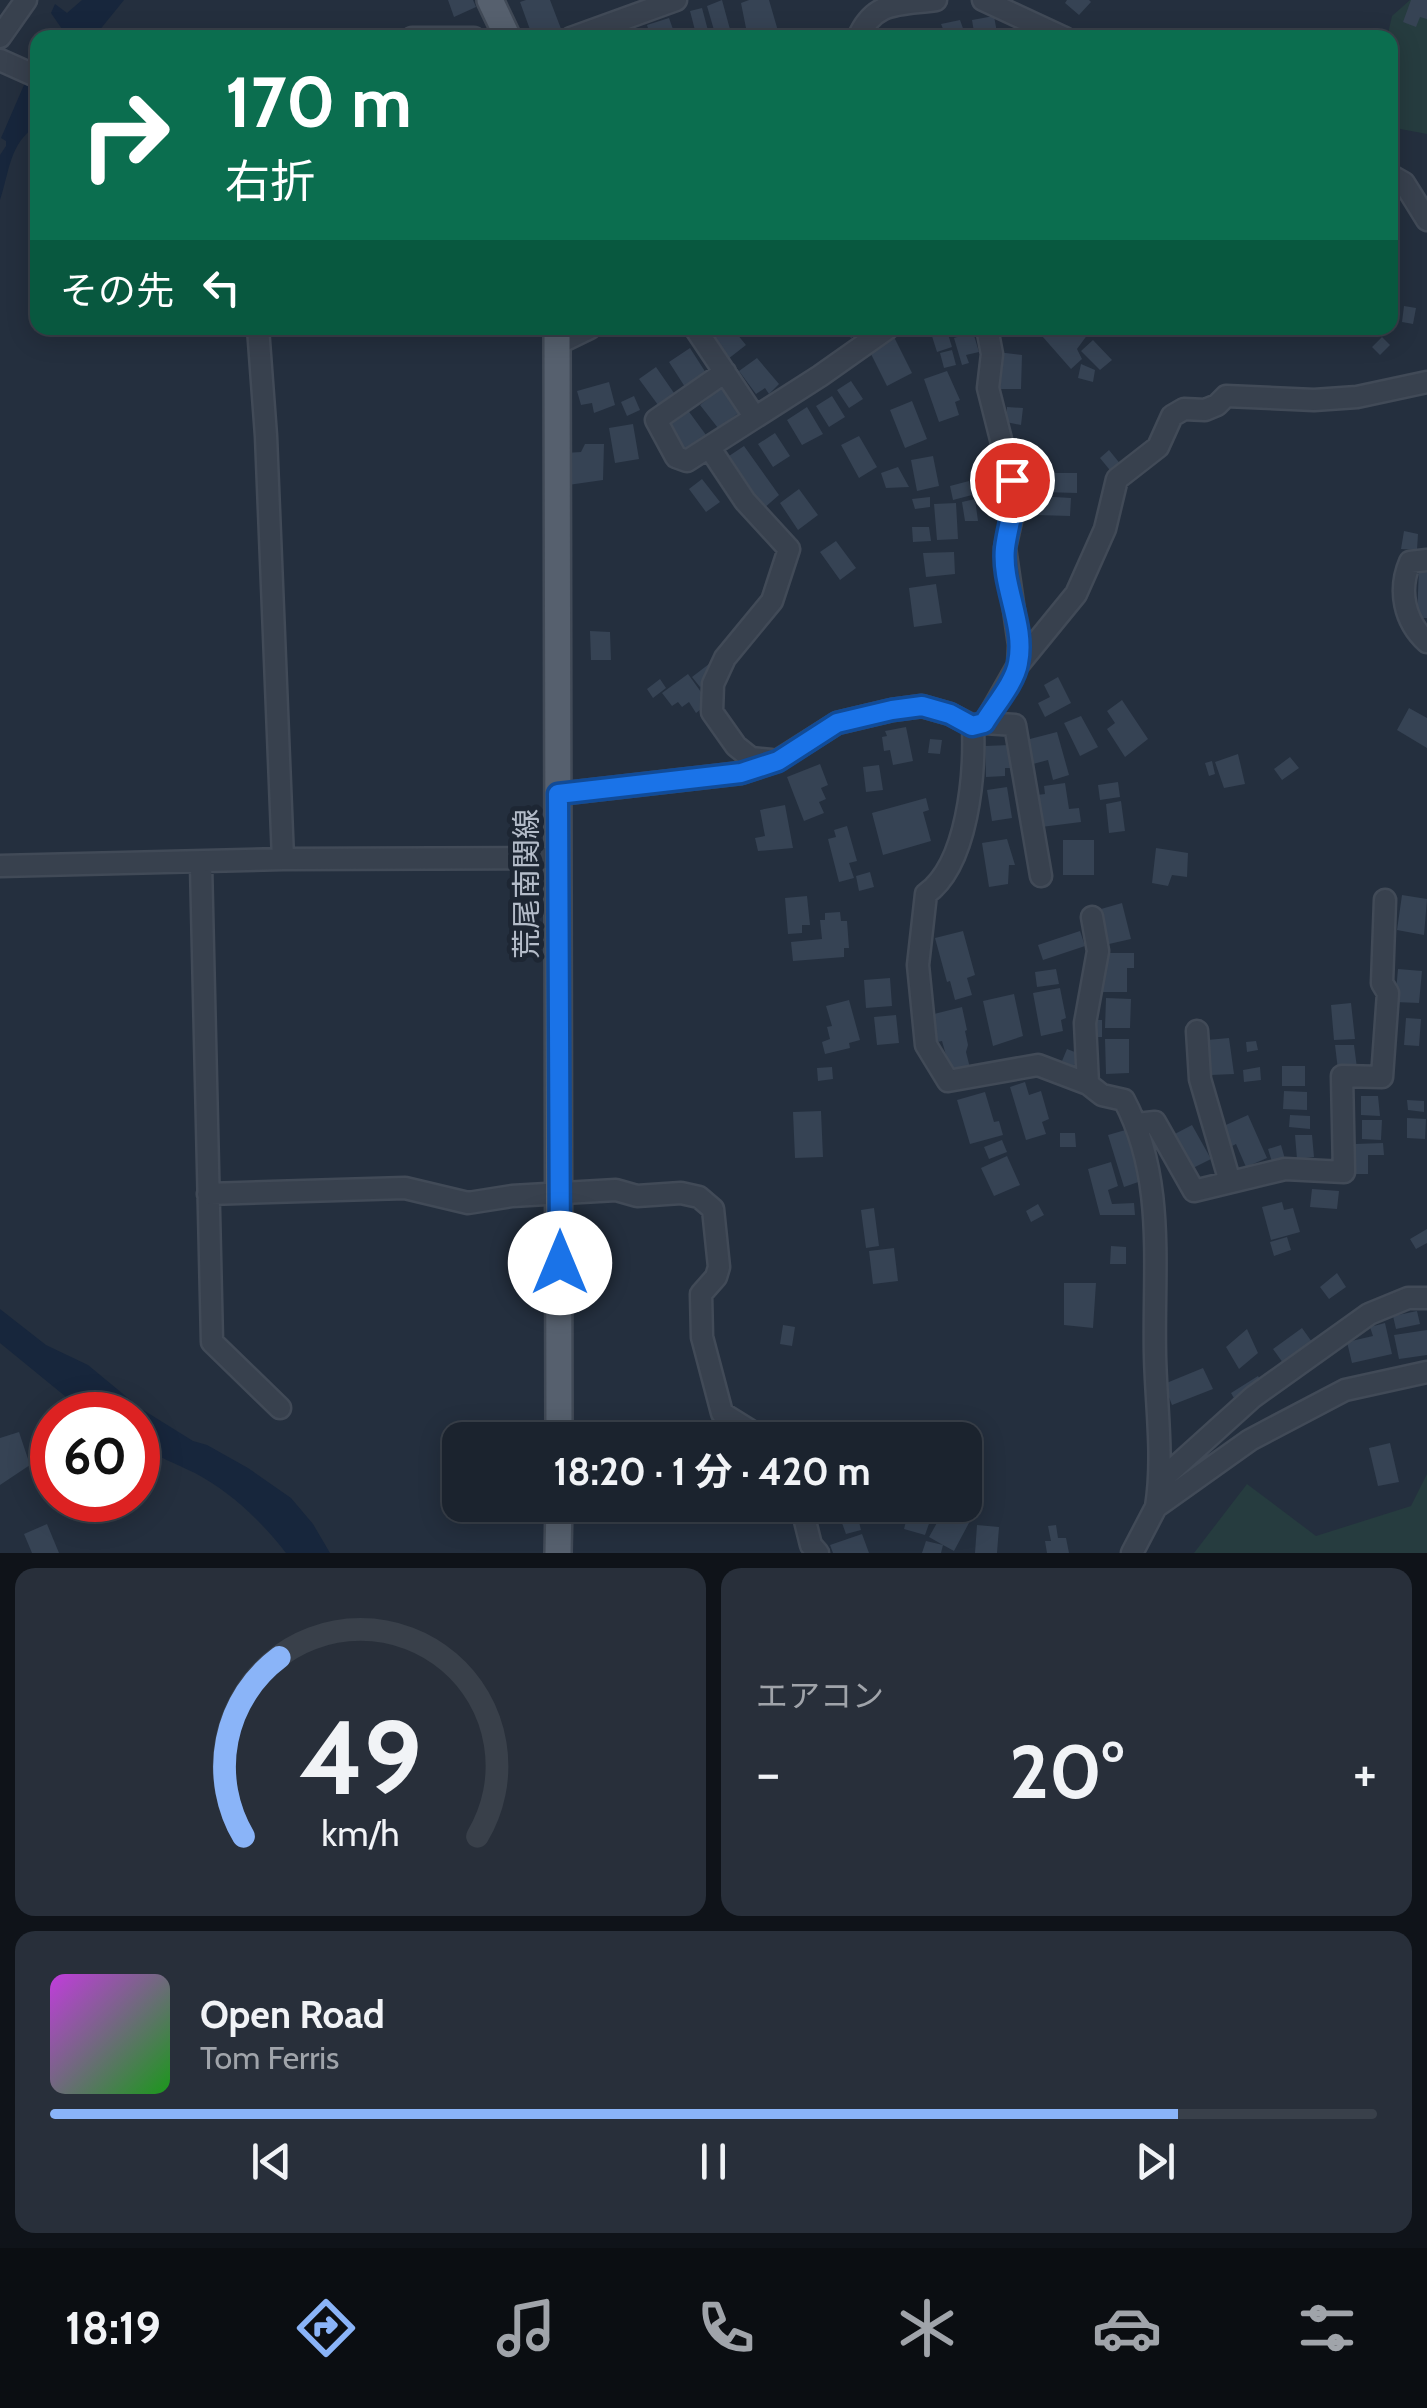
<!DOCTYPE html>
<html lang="ja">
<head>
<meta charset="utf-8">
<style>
  :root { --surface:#1b232e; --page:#282f3a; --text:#f1f3f6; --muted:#a0a4aa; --line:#39404a; --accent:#8ab4f8 }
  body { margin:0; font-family:Cabin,"Noto Sans JP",sans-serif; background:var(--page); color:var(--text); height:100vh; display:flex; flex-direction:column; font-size:38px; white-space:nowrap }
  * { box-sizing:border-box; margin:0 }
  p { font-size:32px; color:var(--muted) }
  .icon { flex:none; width:55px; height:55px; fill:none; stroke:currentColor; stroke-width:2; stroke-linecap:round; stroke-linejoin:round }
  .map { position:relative; height:1553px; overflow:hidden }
  .panel { display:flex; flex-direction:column; gap:15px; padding:15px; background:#0f1319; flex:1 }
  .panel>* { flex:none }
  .guide { position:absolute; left:30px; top:30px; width:1368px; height:305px; border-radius:20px; box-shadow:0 5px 25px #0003,0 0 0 2px var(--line); background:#0b6e4f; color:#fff; overflow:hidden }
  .speed { position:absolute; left:30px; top:1392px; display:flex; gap:20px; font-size:50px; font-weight:700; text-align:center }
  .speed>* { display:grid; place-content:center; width:130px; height:130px; border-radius:50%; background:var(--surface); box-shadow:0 5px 25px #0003,0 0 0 2px var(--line); line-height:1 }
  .speed .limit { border:15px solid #d22; background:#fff; color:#111 }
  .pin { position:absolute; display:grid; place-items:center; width:85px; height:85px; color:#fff; margin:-42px; border:5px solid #fff; border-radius:50%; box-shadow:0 2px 10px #0007 }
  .me { position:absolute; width:110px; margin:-55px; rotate:0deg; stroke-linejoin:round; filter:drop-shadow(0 0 8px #0008) }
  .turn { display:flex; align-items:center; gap:35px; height:210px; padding:0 30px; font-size:45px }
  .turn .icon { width:130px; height:130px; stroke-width:2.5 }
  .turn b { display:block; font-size:70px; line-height:85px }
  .then { display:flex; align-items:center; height:95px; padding:0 30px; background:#0003; gap:20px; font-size:38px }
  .big { font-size:75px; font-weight:700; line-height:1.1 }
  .panel .widget { flex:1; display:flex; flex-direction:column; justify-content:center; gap:15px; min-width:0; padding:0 35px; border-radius:20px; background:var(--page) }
  .panel .dial { align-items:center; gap:0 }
  .dial svg { height:260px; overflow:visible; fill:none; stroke:var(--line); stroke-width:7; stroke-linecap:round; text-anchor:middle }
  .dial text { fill:var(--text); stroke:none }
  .song { display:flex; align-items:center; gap:30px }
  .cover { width:120px; height:120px; border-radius:15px; background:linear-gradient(135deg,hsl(290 70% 55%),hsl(120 70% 35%)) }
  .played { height:10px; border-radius:5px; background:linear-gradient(90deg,var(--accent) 85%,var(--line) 85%) }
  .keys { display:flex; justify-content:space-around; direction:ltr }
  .heat { display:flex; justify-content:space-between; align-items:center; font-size:55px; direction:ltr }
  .panel .tiles { flex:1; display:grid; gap:15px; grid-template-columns:1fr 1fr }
  .widget:last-child { grid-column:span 2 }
  .trip { position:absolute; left:442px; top:1422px; width:540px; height:100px; border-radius:20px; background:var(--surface); box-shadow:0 5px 25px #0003,0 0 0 2px var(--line); font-weight:700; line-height:100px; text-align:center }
  .tabs { display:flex; height:160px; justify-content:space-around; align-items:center; background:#0b0e12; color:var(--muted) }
  .tabs .icon { width:70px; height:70px }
  .tabs .active { color:var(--accent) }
  .tabs b { font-size:45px; color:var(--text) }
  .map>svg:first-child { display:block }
</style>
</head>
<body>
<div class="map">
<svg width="1427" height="1553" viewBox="0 0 1427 1553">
  <rect width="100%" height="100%" fill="#242f3e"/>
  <path fill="#263c3f" d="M1410,0H1427V134L1390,127V38H1387L1392,16Z
    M1427,1474V1553H1194L1247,1484L1316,1536L1411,1506Z"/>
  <path fill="#17263c" d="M82,0H124L94,37H58L62,29L51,13L55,4L67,13Z
    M37,55V125C9,144 10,170 0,200V155L6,146V141L1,138Z
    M0,1309L46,1345L88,1365L140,1408L193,1441L207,1445L248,1468L291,1498L313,1524L330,1553H286C262,1522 231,1492 195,1473C176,1464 156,1456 138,1444V1415H91L82,1410L0,1343Z"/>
  <path fill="#364354" d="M448,0H473L476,7L454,17Z
    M526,0H550L563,34L533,38L520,2Z
    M722,0L731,33L716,37L707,6Z
    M749,0H769L778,31L748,38L741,3Z
    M1067,0H1089L1091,2L1079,15L1065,3Z
    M1411,0H1427V19L1420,17L1416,27L1403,22Z
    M702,8L710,38H697L690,11Z
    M994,16L998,38H975L972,20Z
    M669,18L674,32L651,38L647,25Z
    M960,20L964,31L946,36L941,24Z
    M1390,306L1399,307L1397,320L1390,319Z
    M1404,306L1416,308L1413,324L1402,322Z
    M720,328H732L746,345L728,359L710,335Z
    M843,328H865L851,338Z
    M946,328L952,347L937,352L931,333Z
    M1035,328H1081L1088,334L1077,349L1082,359L1071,369Z
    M973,332L979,352L966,355L969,363L962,365L954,338Z
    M893,335L912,373L887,386L868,348Z
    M1382,337L1390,345L1380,355L1372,347Z
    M1093,340L1112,360L1100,370L1081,351Z
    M690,348L706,373L685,387L669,362Z
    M952,350L956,365L944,368L940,353Z
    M997,352L1022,355L1021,389H996Z
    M757,358L779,384L769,394L765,388L756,394L739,371Z
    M1081,364L1095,370L1093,382L1078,378Z
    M656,367L674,393L658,405L639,379Z
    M947,371L960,400L955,402L959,415L939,422L924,379Z
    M851,381L863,399L849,408L837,390Z
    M609,382L615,405L594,413L592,403L581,405L577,391Z
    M721,388L740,412L718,428L700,405Z
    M634,396L640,410L627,416L621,402Z
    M832,396L845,417L829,427L816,406Z
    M912,401L927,439L905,448L890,410Z
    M807,407L823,434L802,445L787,420Z
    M1007,407L1023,408L1021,425L1006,422Z
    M687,409L706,435L686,450L667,423Z
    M633,424L639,459L615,463L609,428Z
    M775,433L790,456L773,467L758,444Z
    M859,436L877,467L859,478L841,445Z
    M585,444H604L603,480L568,485L565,453L581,452Z
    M744,446L779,495L763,509L726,458Z
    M1109,450L1122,466L1113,474L1100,458Z
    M933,456L939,486L917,491L911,460Z
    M1000,462L1003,484L976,488L973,466Z
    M898,467L909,487L886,488L881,473Z
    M1044,473H1077V493L1043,492Z
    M702,479L720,502L706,512L689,489Z
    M969,481L972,495L953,500L950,486Z
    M799,489L818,515L798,530L780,503Z
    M1037,496L1071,498L1070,516L1037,515Z
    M930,497V507L915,509L912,499Z
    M975,499L978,521H965L962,502Z
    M956,503L958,539L937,540L934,504Z
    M912,527H929L931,541L913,542Z
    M1404,531L1418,534L1417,550L1401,549Z
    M836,541L856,568L840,580L820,552Z
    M954,552L955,574L926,577L923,553Z
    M1419,567H1427V618H1417Z
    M936,584L942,623L914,627L909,588Z
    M590,631L610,632L611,660H591Z
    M709,664L717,674L700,687L692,677Z
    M688,674L709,703L696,713L689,702L682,707L678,702L672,706L662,693Z
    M1058,677L1071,703L1045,717L1038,703L1050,697L1044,685Z
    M660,679L666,688L653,698L647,689Z
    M1122,700L1148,739L1125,757L1107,729L1115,723L1107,711Z
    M1409,708L1427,718V748L1397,730Z
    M1081,716L1098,747L1080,756L1064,723Z
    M906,727L913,761L893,765L890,750L884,751L882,737L887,736L885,731Z
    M1057,732L1069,775L1053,780L1048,760L1033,764L1026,740Z
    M930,739L942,740L940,754L928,753Z
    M1010,745L1012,768H1005V776L986,777L985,746Z
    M1238,754L1245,784L1224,788L1215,762Z
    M1290,757L1299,768L1282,780L1274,769Z
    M1212,761L1215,774L1209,776L1205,763Z
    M820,764L828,785L821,788L826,799L819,802L824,813L804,821L787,777Z
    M879,765L883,790L866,792L863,767Z
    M1118,782L1120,797L1100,800L1098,785Z
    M1065,783L1069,809L1079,808L1081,822L1041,827L1037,795L1045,794L1044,786Z
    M1007,787L1012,818L992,821L987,790Z
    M926,798L929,810L923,812L931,841L883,855L872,813Z
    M1121,801L1125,831L1109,833L1106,804Z
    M785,805L793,848L758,851L755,838L765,836L760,810Z
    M847,826L857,861L849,863L854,878L839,882L828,839L836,837L834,830Z
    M1007,839L1015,865H1009L1008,884L989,887L982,843Z
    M1063,840H1094V875H1063Z
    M1156,848L1188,853L1187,877L1172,875L1168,886L1152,883Z
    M870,872L874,887L859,891L856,876Z
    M1402,895L1427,899L1424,935L1397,930Z
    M807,896L810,925H802V933L788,934L785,898Z
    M1122,903L1131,939L1109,944L1101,909Z
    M840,912L841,921H847L849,948H844V957L793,961L791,942L822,939L820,920H825V913Z
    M963,931L975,975L967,978L972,995L955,1000L950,981L947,982L935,938Z
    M1080,931L1085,946L1043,960L1038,945Z
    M1106,953H1134V968H1127V992H1100V970H1107Z
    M1056,969L1059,984L1037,987L1035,972Z
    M1398,969L1422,971L1419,1003L1395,1002Z
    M890,978L892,1006L866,1008L864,980Z
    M1060,988L1066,1018L1061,1020L1063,1031L1041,1036L1033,993Z
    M1014,994L1023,1036L993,1046L983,1001Z
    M1106,998L1131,999L1130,1028H1105Z
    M849,1000L860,1040L849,1043L850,1048L825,1054L822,1042L830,1039L827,1027L832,1026L826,1006Z
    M1351,1003L1355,1039L1334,1040L1331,1005Z
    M962,1007L967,1030L965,1031L968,1045L966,1052L970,1068L951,1073L942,1041L937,1042L930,1015Z
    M896,1015L899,1043L877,1045L874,1017Z
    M1406,1018L1421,1019L1419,1046L1404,1045Z
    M1092,1020H1102V1037H1092Z
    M1229,1038L1234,1074L1211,1075L1207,1040Z
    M1105,1039H1129V1073L1106,1074Z
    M1256,1041L1258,1050L1247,1052L1246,1042Z
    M1335,1045H1354L1357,1068L1338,1070Z
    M1067,1049L1080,1054L1074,1066L1062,1061Z
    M1282,1066H1305V1086H1282Z
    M832,1067L833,1079L818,1081L817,1068Z
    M1260,1067L1261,1080L1244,1082L1243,1070Z
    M1025,1082L1029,1095L1041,1091L1049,1119L1042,1122L1046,1134L1026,1140L1010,1087Z
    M1284,1091L1307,1092V1110L1283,1109Z
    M985,1092L994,1122L999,1121L1003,1135L970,1144L957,1100Z
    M1361,1096H1378L1380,1116L1361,1115Z
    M1407,1100L1424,1101V1112L1408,1110Z
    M821,1111L823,1157L795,1158L793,1112Z
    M1248,1115L1267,1158L1246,1167L1236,1144L1226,1149L1217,1129Z
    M1290,1115L1310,1116V1129L1289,1127Z
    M1407,1118L1426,1119L1425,1139L1407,1138Z
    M1362,1120H1382L1381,1140L1362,1139Z
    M1192,1125L1211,1159L1189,1170L1171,1136Z
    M1129,1129L1144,1180L1124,1187L1108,1135Z
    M1060,1133H1075L1076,1147H1060Z
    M1295,1135H1312L1314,1157L1297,1159Z
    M1002,1140L1007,1152L989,1159L984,1147Z
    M1383,1143L1384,1155H1368V1174H1356L1355,1144Z
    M1281,1145L1285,1159L1272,1162L1268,1149Z
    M1007,1156L1020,1185L994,1196L981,1168Z
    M1111,1162L1118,1186L1108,1190L1112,1204L1134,1203L1135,1215H1100L1088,1169Z
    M1312,1189L1339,1191L1337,1209L1310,1207Z
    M1282,1202L1284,1210L1293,1208L1300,1232L1271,1240L1262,1207Z
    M1038,1204L1044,1215L1031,1222L1026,1211Z
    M874,1208L879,1246L866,1248L861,1210Z
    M1427,1229V1243L1416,1249L1410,1239Z
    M1287,1237L1291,1250L1274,1256L1270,1242Z
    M1111,1246L1126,1247V1264H1110Z
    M894,1248L898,1281L873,1284L869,1251Z
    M1337,1273L1346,1287L1329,1299L1320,1287Z
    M1064,1283H1096L1093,1328L1064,1325Z
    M1417,1311L1420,1324L1396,1329L1393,1316Z
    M1385,1323L1392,1354L1352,1363L1347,1342L1373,1336L1370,1327Z
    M783,1325L795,1327L792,1346L780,1344Z
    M1302,1328L1324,1359L1296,1381L1273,1349Z
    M1247,1329L1258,1353L1239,1369L1226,1347Z
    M1427,1330V1355L1399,1359L1394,1335Z
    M1203,1368L1213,1389L1172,1405L1164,1384Z
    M1258,1376L1271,1397L1243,1413L1231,1393Z
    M889,1428L903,1440H880Z
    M19,1432L30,1465L0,1485V1438Z
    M1390,1443L1399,1482L1378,1486L1369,1448Z
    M965,1498L978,1506L954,1551L943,1545L941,1553H922L926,1541L943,1545L929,1537L947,1505H965Z
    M820,1505H846L850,1516L826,1524Z
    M896,1505H922L921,1512Z
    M908,1513L931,1518L925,1535L904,1529Z
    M858,1518L861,1530L846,1534L842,1523Z
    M47,1524L59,1553H32L24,1534Z
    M977,1525L999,1527L997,1553H975Z
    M1056,1525L1058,1538H1066L1069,1553H1047L1045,1541H1051L1048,1526Z
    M862,1534L869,1553H833L830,1545Z"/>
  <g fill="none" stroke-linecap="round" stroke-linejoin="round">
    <defs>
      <path id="minor" d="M983,0L1065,38
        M0,37L26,0
        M412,38H474
        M571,38L676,0
        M858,38C874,0 900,5 936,0
        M0,60L38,77
        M1390,175L1404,183L1427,220
        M258,328L266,436L283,859
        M695,328L754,416
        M557,344L590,328
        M725,372L656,420L676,457L687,461L820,376L888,328
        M709,447L745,501L789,549L772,601L725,658L713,684L712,712L736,746L751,758L771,760
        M1427,560L1410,562C1398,590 1404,621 1427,642
        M1018,665L1076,594L1105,529L1117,479L1158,447L1172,416L1184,409L1205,410L1217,405L1226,396L1314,400L1357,397L1427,382
        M985,723L1018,665L1019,645L1005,548L1016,499L988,388L992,354L987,328
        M973,726C975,775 968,864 926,894L918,965L926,1045L948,1081L1038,1065L1088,1084L1102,1095L1124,1100C1166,1179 1153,1268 1155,1355C1156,1405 1164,1457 1156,1507
        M558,794L741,773L777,761L837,723L892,710L922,706L950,714L973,726L985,723L1015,725L1041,876
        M201,864L212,1342L280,1408
        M0,866L283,859L557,858
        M1197,1031L1200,1079L1230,1182
        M1088,1084L1085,1023L1098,951L1092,917
        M1137,1124L1155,1122L1194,1191L1285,1169L1344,1172L1342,1076L1382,1077L1388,993L1382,983L1385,900
        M208,1194L405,1188L468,1203L512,1196L616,1190L637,1196L681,1193L699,1197L713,1209L719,1267L716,1277L701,1294L702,1337L722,1413L765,1440
        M1161,1480L1253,1397L1369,1314L1408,1298H1427
        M801,1505L811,1545L818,1553
        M1132,1553L1156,1507L1250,1440L1345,1390L1427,1372"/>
      <path id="major" d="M490,0L508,38
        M557,328L559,1440
        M558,1553L559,1505"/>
    </defs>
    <use href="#minor" stroke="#414a57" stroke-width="25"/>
    <use href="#major" stroke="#414a57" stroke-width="30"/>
    <use href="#minor" stroke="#38414e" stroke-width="20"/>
    <use href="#major" stroke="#56606e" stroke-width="25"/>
  </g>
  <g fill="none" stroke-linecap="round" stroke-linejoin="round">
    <defs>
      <path id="route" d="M560,1263L558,794L741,773L778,761L837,723L892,710L922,706L950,714L972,726L984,723C995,705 1015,682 1018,663C1026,625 1001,586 1005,548C1008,523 1017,505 1012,480"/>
    </defs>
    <use href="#route" stroke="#114b97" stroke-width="25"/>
    <use href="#route" stroke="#1a73e8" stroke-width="18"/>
  </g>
  <g text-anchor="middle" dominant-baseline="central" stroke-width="10" stroke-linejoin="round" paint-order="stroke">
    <g font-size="30" fill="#b4bcc9" stroke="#1d2633">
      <text transform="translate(526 884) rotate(-90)">荒尾南関線</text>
    </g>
  </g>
</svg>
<div class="speed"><div class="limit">60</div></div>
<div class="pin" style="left:1012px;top:480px;background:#d93025"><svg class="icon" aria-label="arrive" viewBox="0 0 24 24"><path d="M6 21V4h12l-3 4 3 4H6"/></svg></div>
<svg class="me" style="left:560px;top:1263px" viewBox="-20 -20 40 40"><circle r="19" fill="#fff"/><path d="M0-13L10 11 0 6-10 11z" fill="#1a73e8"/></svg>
<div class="trip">18:20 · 1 分 · 420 m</div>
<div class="guide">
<div class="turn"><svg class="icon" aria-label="right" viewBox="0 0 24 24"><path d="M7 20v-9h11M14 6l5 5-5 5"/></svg><div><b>170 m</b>右折</div></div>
<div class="then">その先<svg class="icon" aria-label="left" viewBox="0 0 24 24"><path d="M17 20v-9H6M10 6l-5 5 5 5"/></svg></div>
</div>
</div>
<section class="panel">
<div class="tiles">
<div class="widget dial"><svg viewBox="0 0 100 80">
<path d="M14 69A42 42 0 1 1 86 69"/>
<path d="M14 69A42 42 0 0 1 25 14" stroke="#8ab4f8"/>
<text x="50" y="56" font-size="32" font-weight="700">49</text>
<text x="50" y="72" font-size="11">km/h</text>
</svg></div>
<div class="widget"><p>エアコン</p>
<div class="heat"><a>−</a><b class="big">20°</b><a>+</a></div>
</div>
<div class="widget">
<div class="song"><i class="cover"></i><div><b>Open Road</b><p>Tom Ferris</p></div></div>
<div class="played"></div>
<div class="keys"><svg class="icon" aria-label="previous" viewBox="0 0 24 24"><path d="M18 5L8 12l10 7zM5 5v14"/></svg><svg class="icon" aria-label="pause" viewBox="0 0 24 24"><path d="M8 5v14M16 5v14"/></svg><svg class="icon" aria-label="next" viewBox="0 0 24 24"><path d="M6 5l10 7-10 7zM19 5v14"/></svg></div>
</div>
</div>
</section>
<nav class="tabs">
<b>18:19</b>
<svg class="icon active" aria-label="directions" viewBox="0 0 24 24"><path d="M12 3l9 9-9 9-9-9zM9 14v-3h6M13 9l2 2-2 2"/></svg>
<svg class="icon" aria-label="music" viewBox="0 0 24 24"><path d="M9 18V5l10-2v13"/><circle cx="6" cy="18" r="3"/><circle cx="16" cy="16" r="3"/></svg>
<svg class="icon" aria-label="phone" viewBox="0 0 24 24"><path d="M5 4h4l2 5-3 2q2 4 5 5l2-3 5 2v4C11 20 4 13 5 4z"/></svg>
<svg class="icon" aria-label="climate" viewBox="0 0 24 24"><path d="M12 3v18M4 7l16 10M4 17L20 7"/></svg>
<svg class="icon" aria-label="car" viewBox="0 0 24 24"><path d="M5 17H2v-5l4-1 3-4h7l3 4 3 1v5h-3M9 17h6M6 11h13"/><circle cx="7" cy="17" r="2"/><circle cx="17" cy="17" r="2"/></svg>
<svg class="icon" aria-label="filters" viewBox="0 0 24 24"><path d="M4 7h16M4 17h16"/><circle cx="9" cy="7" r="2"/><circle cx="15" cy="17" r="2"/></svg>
</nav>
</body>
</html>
